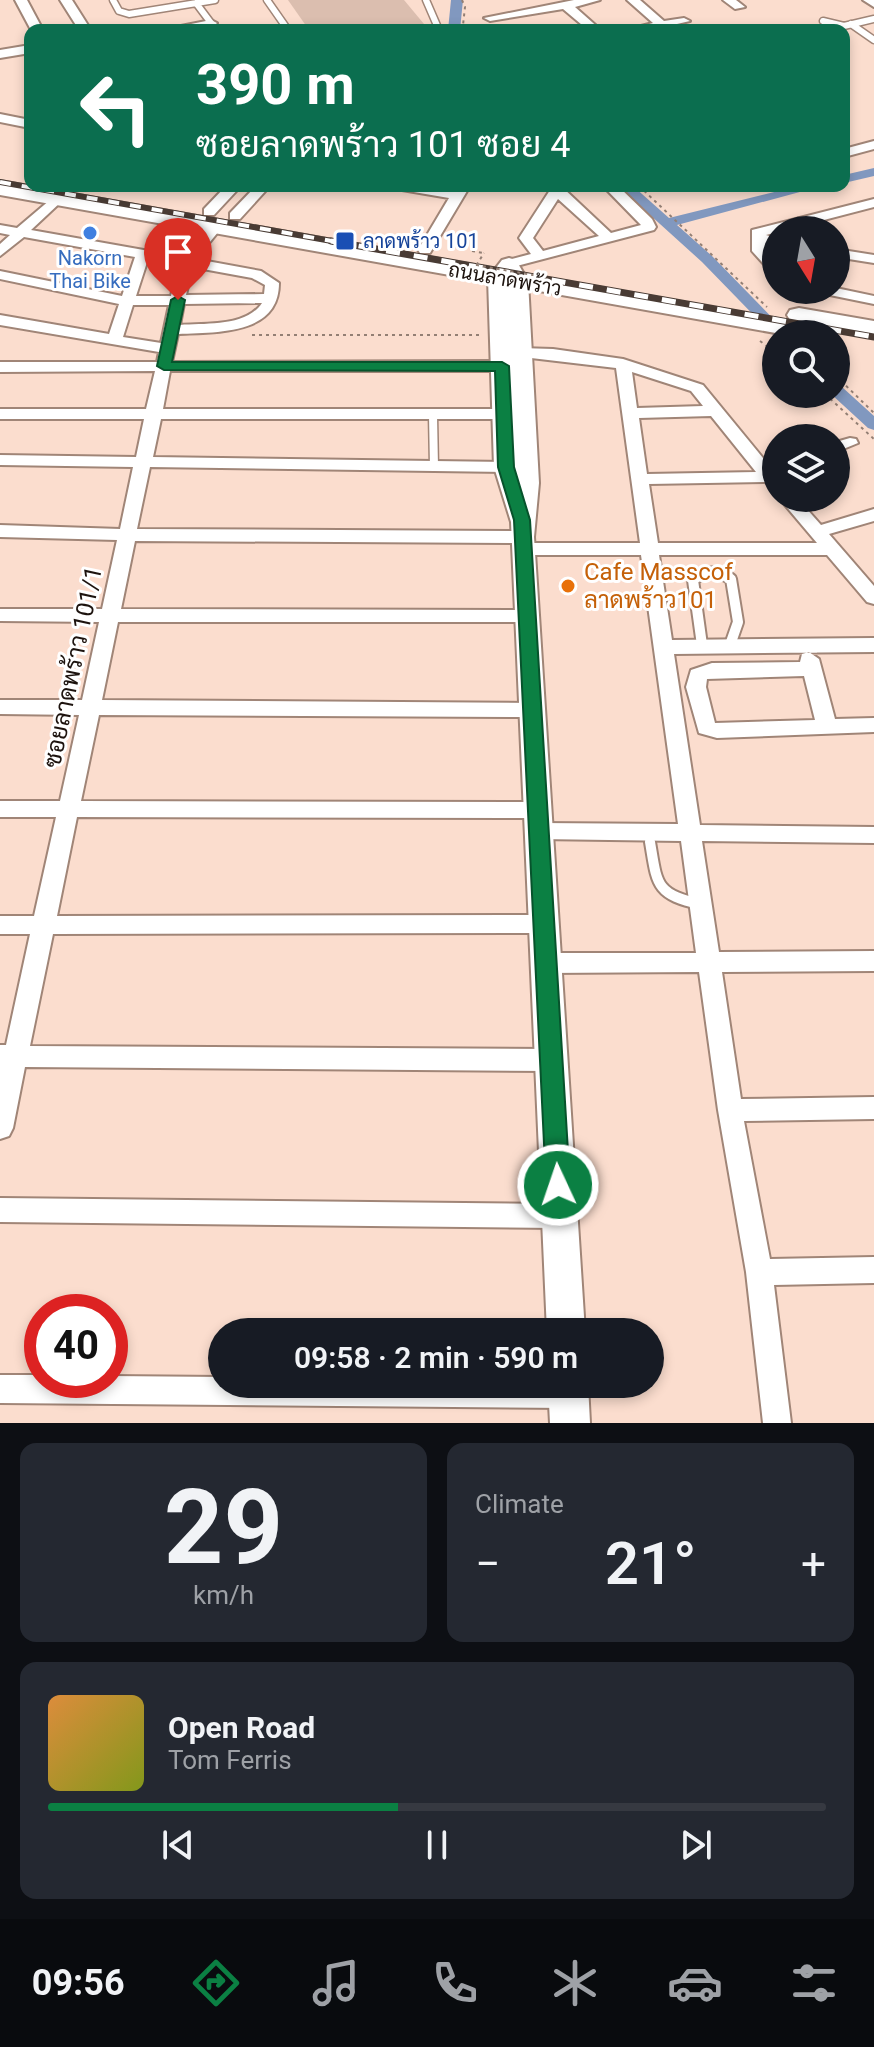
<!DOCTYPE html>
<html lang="en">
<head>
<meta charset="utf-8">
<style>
  :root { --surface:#171b24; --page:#242831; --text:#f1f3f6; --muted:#9ea1a6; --line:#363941; --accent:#0b8043 }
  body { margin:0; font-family:Roboto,Sarabun,sans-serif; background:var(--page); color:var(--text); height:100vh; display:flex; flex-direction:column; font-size:30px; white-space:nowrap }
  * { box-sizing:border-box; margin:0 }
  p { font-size:26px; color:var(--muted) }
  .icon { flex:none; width:44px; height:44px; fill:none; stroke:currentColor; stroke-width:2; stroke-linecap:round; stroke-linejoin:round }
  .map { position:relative; height:1423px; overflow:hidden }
  .sheet { display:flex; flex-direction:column; gap:20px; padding:20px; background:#0d0f14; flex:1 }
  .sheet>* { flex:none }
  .banner { position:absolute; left:24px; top:24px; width:826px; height:168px; border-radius:16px; box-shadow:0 4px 12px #0003; background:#0b6e4f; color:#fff; overflow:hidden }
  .needle { width:52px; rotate:169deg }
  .tools { position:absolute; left:762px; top:216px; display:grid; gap:16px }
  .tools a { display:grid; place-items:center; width:88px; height:88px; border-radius:50%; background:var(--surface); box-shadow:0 4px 12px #0003; font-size:40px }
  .speed { position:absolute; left:24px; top:1294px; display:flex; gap:16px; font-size:40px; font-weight:700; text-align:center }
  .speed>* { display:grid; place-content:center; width:104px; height:104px; border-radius:50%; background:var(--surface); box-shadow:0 4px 12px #0003; line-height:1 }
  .speed .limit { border:12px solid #d22; background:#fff; color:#111 }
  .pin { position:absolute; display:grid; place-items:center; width:68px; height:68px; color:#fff; margin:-82px -34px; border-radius:50% 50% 50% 0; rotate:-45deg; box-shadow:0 0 8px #0007 }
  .pin .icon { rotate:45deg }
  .me { position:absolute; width:88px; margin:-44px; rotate:357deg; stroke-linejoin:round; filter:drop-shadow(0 0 6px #0008) }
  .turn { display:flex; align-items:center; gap:28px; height:168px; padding:0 40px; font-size:36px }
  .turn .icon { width:104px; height:104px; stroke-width:2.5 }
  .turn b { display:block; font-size:56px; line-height:68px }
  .big { font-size:60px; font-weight:600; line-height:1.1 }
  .sheet .tile { flex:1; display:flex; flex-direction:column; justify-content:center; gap:12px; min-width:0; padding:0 28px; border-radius:16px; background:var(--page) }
  .sheet .dial { align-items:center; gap:0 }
  .dial b { font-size:104px; line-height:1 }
  .song { display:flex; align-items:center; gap:24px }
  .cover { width:96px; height:96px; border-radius:12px; background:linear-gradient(135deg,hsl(30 70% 55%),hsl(70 70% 35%)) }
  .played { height:8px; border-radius:4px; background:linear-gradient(90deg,var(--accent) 45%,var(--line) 45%) }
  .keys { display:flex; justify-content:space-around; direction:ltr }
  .heat { display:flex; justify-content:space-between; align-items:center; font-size:44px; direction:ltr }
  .sheet .tiles { flex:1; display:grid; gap:20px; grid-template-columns:1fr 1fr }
  .tile:last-child { grid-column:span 2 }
  .trip { position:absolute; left:208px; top:1318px; width:456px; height:80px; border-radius:40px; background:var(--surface); box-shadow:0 4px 12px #0003; font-weight:600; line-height:80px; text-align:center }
  .tabs { display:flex; height:128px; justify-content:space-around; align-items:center; background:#090b0e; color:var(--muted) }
  .tabs .icon { width:56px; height:56px }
  .tabs .active { color:var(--accent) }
  .tabs b { font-size:36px; color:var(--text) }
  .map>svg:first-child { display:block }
</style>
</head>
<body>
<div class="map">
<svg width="874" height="1423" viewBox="0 0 874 1423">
  <rect width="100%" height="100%" fill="#fbddce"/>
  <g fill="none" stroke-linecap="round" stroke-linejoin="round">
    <path fill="#8198bf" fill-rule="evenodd" d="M451,0H463L460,30H448Z
      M874,168V176L844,183V175Z
      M618,186H633L669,218L799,186H822L677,225L712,256L788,334H776L775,337L702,262Z
      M836,385L842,387L874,416V430L868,428L831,394H836Z"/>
  </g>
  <path fill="#dbbeaf" d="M288,0H404L429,30H309Z"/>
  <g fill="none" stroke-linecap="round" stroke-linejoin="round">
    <defs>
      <path id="lane-far2" d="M113,0L119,11L129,14L215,0
        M267,0L288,30
        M426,0L439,30
        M196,3L211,23L204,30
        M823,21L844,26L874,19
        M851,24L874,40"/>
      <path id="lane-far1" d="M433,415L434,467"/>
      <path id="lane" d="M702,645L693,580C705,570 718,570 731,579L738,622L730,645
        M650,842C657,883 655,895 700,904"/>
      <path id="street" d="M15,0H27L43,30H31Z
        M60,0H72L91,30H79Z
        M574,0H600L575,7L601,30H588L563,9L490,21L484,18Z
        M627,0H640L664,21L684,18L690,21L651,30H625L653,23Z
        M723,0H736L745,7L735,9Z
        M863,0H874V7Z
        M211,20L217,23L215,25L161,30Z
        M30,45V53L0,58V50Z
        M0,114L30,120V128L0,122Z
        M874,141V149L844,157V149Z
        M226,186H241L214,215H204V209Z
        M256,186H270L240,219H230V213Z
        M395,186H426L454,190L456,186H470L430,253H420L418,250L449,198L402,190Z
        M603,186H618L652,219L656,227L654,230L509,268L504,267V261L531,254L519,238L552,187H562L611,233L641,225ZM558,199L599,236L543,251L533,238Z
        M57,194L64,198L62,201L31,230L183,257L211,223L216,222L223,226L196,259L261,271L279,283C279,335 217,332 178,334L172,362L502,361L510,366L502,371H170L163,409H504L512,414L504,419H161L153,457L506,462L514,467L506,472L150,467L137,529L522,531L531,537L522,543L135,541L121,609L527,610L536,616L527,622H118L102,700L532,703L539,705L542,710L539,715L532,717L99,715L81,801L538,802L545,804L549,810L545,816L538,818L77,817L57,916L544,915L552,917L555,924L552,931L544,933L53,934L30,1046L551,1049L560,1052L563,1060L560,1068L551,1071L25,1067L13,1128L9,1136L0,1139V1045H6L30,934H0V916H34L56,817H0V801H60L79,715L0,714V700H82L99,622L0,621V609H102L117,540L0,537V525L120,529L133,467L0,465V455L136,457L144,419H0V409H146L155,371L0,372V362H157L159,352L0,325V315L109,334L119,304L0,279V271L122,296L135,257L24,237L0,256V244L10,235L0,233V225L17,228ZM148,259L178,265L171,296H136ZM192,267L252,278L265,285L264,294L186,295ZM262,303C246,327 206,323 180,325L184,304ZM133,305H169L161,343L123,337Z
        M874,199V207L766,235L776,238V247L766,244V250L776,261V273L771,272L752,251V230Z
        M836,249L874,255V263L836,257Z
        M836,288L874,296V304L820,293L818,290Z
        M520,348L553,349L623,359L703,385L776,474V490L765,482L649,484L658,543H817L779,498H797L821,525L874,509V521L829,534L874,586V604L867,602L827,555H659L672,640L874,638V652L674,654L700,825L874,827V843L702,841L719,952L874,951V971L722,972L741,1099L874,1097V1119L744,1121L770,1259L874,1257V1283L774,1285L791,1423H763L746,1272L718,1110L699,972L546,973L538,970L534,963L538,956L546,953H696L681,841L538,839L530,837L527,831L530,825L538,823L678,824L641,555H523L514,549L523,543H640L616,368L514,356V350ZM632,372L691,391L703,406L637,408ZM711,416L756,472L647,474L639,418Z
        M850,438L856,439L858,443L836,452V442Z
        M809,652L819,659L835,719L874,718V732L717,738L699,733L686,687L691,670L712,663L800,662L802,654ZM804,676L815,720L715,723L706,687L707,679Z
        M0,1198L559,1204L568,1207L572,1216L568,1225L559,1228L0,1222Z
        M0,1375H42V1380H110V1376L222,1377V1384H579L583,1394L579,1404L569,1408L0,1403Z"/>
      <path id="secondary" d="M509,258L516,260L528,281L539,483L534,537L585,1332H547L511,522L494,467L488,278L502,260Z
        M548,1384H588L590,1423H550Z"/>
      <path id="primary" d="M0,181L822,327L831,329L834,334H781L0,195Z
        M799,308L874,321V335L790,320L787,315L790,310Z"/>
    </defs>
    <use href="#lane-far2" stroke="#a08577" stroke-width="9"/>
    <use href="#lane-far1" stroke="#a08577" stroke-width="11"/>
    <use href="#lane" stroke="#a08577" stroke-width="14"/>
    <use href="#street" stroke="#a08577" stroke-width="4"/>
    <use href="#secondary" stroke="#a08577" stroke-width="4"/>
    <use href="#primary" stroke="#a08577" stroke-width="4"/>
    <path stroke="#937f74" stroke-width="2" stroke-dasharray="3 4" stroke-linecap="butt" d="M462,0L465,7L463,25L467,30
      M639,186L767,307
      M472,251L484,253
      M252,335H480
      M760,341L776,353
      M836,376L874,413
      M825,394L874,439"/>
    <use href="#lane-far2" stroke="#fff" stroke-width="6"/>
    <use href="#lane-far1" stroke="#fff" stroke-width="8"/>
    <use href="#lane" stroke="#fff" stroke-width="10"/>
    <use href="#street" fill="#fff" fill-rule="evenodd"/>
    <use href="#secondary" fill="#fff" fill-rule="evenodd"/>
    <use href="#primary" fill="#fff" fill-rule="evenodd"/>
    <defs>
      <path id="rail-far1" d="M0,182L343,243"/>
      <path id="rail" d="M331,241L874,337"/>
    </defs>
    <use href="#rail-far1" stroke="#493b34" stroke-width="6"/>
    <use href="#rail" stroke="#493b34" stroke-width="7"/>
    <use href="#rail-far1" stroke="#fff" stroke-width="4" stroke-dasharray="11" stroke-linecap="butt"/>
    <use href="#rail" stroke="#fff" stroke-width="5" stroke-dasharray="14" stroke-linecap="butt"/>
    <path stroke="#937f74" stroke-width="2" stroke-dasharray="3 4" stroke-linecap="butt" d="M476,265L538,276
      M469,277L484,253"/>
  </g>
  <path fill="#0b8043" stroke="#07532c" stroke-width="2" d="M178,296L185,300L172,362H502L509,366L514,467L530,520L570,1185L566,1193L558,1196L549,1193L546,1185L514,520L498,467L495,371L164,370L157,366L171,300Z"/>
  <circle fill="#3f7fe0" stroke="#fff" stroke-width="3" cx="90" cy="233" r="8"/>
  <rect fill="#1a4fb4" stroke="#fff" stroke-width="3" x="335" y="231" width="20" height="20" rx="4"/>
  <circle fill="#e8710a" stroke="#fff" stroke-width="3" cx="568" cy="586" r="8"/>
  <g text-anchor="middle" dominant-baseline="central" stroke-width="6" stroke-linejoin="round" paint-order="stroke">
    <g font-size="20" fill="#164399" stroke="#fff" text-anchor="start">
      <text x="363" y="241">ลาดพร้าว 101</text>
    </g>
    <g font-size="20" fill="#366cbe" stroke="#fff">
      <text x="90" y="258">Nakorn<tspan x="90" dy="23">Thai Bike</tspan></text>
    </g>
    <g font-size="20" fill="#1d130e" stroke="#fff">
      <text transform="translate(505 279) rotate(10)">ถนนลาดพร้าว</text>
    </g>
    <g font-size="24" fill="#c56008" stroke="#fff" text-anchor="start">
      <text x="584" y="572">Cafe Masscof<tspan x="584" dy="28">ลาดพร้าว101</tspan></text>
    </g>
    <g font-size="24" fill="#1d130e" stroke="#fff">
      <text transform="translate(73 667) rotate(-78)">ซอยลาดพร้าว 101/1</text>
    </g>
  </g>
</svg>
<div class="tools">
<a><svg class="needle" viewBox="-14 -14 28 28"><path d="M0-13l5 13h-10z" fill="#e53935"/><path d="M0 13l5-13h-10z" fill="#9ea1a6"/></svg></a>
<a><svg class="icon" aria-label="search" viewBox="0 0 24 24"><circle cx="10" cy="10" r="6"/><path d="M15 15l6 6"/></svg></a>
<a><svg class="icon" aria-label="layers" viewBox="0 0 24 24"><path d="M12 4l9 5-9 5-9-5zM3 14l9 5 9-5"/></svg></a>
</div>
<div class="speed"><div class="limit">40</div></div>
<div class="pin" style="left:178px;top:300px;background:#d93025"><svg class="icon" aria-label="arrive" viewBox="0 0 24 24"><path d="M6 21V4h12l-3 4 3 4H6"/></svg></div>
<svg class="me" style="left:558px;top:1185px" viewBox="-20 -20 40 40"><circle r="17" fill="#0b8043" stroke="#fff" stroke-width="3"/><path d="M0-11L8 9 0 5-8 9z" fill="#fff"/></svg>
<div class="trip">09:58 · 2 min · 590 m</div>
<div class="banner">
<div class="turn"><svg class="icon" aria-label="left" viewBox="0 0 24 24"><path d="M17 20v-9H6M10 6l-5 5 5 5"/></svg><div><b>390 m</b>ซอยลาดพร้าว 101 ซอย 4</div></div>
</div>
</div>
<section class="sheet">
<div class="tiles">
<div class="tile dial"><b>29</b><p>km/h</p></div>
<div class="tile"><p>Climate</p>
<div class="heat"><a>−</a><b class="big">21°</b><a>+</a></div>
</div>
<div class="tile">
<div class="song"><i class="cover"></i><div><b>Open Road</b><p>Tom Ferris</p></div></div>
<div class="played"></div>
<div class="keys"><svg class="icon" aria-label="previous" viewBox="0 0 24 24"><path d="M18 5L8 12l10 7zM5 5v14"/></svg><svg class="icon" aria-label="pause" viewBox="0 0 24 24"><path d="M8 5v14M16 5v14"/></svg><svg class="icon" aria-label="next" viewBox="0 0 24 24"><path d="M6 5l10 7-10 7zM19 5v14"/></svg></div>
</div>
</div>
</section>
<nav class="tabs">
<b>09:56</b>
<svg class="icon active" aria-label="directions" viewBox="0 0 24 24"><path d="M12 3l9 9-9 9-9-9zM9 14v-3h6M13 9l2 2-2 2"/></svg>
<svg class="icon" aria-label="music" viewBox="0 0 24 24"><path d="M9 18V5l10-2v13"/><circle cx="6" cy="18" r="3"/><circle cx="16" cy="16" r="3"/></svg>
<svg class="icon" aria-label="phone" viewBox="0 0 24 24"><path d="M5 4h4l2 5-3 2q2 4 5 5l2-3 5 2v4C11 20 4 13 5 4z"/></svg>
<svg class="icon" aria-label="climate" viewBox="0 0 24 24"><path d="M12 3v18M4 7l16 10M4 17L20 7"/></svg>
<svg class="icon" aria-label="car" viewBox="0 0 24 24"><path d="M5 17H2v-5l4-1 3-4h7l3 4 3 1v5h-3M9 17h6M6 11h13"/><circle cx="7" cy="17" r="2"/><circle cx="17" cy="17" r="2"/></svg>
<svg class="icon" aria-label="filters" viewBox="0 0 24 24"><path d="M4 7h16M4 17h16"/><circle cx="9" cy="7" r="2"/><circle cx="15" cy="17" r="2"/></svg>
</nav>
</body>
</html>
